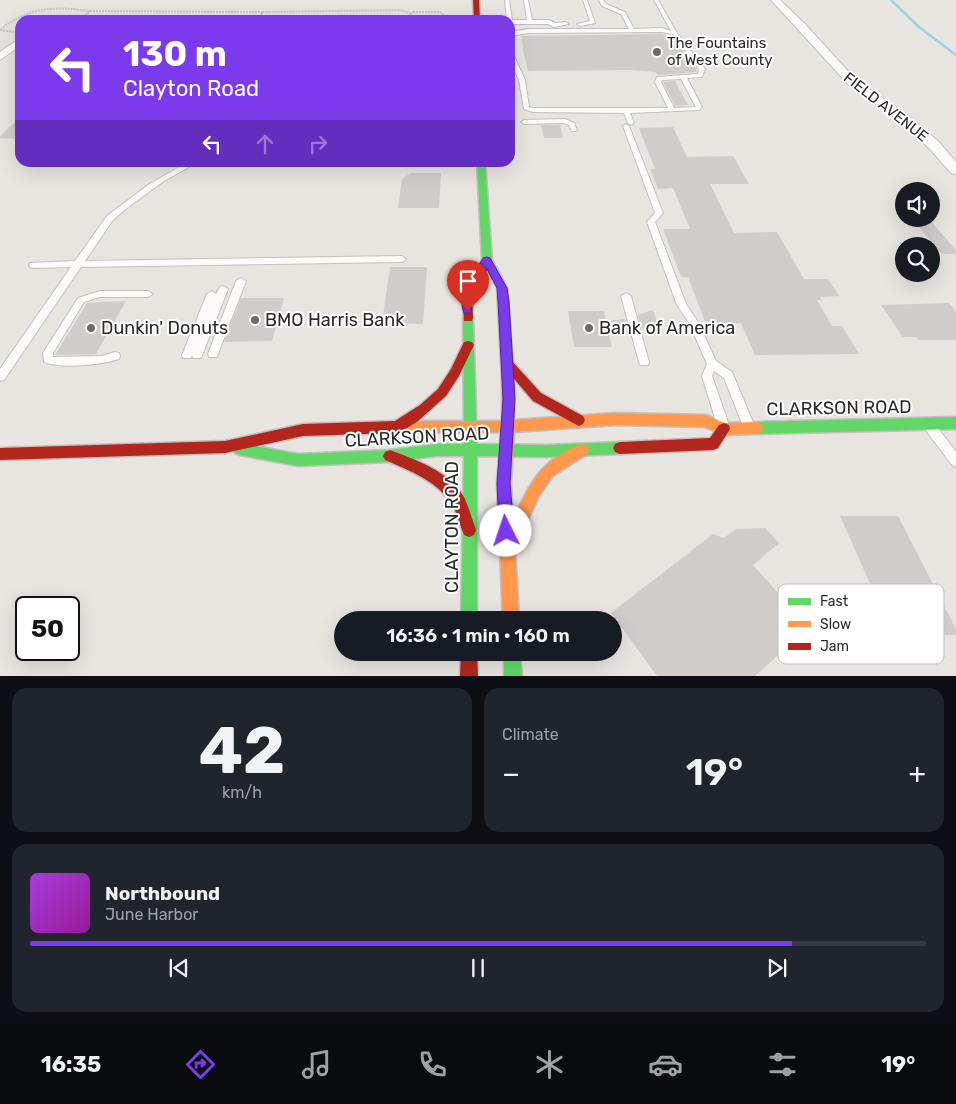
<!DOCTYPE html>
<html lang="en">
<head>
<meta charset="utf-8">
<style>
  :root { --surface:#171b24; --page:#20242c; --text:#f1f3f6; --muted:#9ea1a6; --line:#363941; --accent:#7c3aed }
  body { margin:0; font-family:Rubik,sans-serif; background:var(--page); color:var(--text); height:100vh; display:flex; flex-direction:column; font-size:19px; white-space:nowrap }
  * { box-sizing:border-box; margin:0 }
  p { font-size:16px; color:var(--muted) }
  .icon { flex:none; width:28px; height:28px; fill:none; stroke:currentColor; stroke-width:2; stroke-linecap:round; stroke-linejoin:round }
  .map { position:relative; height:676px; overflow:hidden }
  .sheet { display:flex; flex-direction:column; gap:12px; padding:12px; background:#0d0f14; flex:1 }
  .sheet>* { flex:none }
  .hud { position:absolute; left:15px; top:15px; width:500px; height:152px; border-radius:15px; box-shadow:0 5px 20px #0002; background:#7c3aed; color:#fff; overflow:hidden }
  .fabs { position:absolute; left:895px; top:182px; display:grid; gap:10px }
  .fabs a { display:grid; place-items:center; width:45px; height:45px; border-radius:50%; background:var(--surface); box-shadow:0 5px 20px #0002; font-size:25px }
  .speed { position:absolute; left:15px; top:596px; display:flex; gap:10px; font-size:25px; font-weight:700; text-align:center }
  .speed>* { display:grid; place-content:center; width:65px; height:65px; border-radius:50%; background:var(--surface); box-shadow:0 5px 20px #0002; line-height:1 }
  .speed .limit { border:2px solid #111; border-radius:8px; background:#fff; color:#111 }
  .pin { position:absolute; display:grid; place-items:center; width:42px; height:42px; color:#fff; margin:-51px -21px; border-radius:50% 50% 50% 0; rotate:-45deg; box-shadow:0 0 5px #0007 }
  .pin .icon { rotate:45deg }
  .me { position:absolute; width:55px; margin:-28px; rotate:356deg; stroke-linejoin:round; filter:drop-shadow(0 0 4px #0008) }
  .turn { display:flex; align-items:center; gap:18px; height:105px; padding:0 25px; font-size:22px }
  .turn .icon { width:65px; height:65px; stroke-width:2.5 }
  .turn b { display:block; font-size:35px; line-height:42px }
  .lanes { display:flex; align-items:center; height:48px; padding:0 25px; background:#0003; justify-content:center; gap:25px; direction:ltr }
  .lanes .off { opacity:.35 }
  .big { font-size:38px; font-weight:600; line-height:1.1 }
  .sheet .card { flex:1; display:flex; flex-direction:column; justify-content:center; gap:8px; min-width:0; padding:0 18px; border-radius:15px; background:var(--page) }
  .sheet .dial { align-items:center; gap:0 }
  .dial b { font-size:65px; line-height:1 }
  .song { display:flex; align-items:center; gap:15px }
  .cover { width:60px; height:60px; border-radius:8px; background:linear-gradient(135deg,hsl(280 70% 55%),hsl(300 70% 35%)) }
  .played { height:5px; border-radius:2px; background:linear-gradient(90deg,var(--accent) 85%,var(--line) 85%) }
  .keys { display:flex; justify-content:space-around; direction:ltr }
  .heat { display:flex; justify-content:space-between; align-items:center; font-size:28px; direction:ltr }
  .sheet .tiles { flex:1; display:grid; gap:12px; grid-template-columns:1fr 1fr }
  .card:last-child { grid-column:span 2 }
  .trip { position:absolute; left:334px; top:611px; width:288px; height:50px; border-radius:25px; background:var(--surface); box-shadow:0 5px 20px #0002; font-weight:600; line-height:50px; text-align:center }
  .dock { display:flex; height:80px; justify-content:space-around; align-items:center; background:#090b0e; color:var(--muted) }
  .dock .icon { width:35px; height:35px }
  .dock .selected { color:var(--accent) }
  .dock b { font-size:22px; color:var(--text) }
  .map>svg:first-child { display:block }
</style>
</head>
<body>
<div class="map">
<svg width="956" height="677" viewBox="0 0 956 677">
  <rect width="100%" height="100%" fill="#e8e4e0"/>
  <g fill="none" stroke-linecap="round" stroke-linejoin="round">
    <path stroke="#9ad3e2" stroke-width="2.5" d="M891,0L919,27L956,55"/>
  </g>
  <path fill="#cfccca" d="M662,34L672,36L697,69L696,72L658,75L656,72L630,70L528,71L523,50L522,36Z
    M675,81L688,105L675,106L663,82Z
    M20,117V139L0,138V136Z
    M541,125H560L563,138H544Z
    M673,127L687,157L733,156L749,184H710L734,233L777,232L804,279H828L839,296L820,297L822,300H817L832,326H842L859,354L755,355L741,323L706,324L688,277H681L663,229H690L673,188L658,189L650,169H655L639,128Z
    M411,173H441L439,208H398L402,179Z
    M912,219H929L956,250V254H942Z
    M390,267H427L423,324L385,323L386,316H383Z
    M241,298H284L272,341L224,342Z
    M126,301L96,354L55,355L87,303Z
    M949,303L956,312V340H919L916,337H903L881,305Z
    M653,310L658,324L642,329L638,315Z
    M568,311H604L606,321L625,319L629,334L609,335L612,347H574Z
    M840,516H898L956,629V635H893Z
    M765,528L779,543L753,565L809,627L754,677H658L611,613L713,534L724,538L736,529Z"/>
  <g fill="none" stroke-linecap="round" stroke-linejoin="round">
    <defs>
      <path id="lane" d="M505,0H509L512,20H527L524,0H528L532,20H549L555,23L566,22L569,24L554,27L548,24H510V20H507Z
        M583,0H587L595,23L580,26L577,24L590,21Z
        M599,0H603L606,4L625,12L634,29L662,28L671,31L654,0H658L677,33L705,69L702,77L687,78L702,107L699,110L630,113L634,123L631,125L628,123L624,113L533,112L524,109L519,80L510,60L511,54L514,56L525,80L529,107L533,108H668L655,82L657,77L698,74L699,69L673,34L662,32L529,33L510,36V32L529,29H629L621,14L602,6ZM681,79L696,107H695L674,108L661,82L662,80Z
        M565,119L574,123L577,130L576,131H572L569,125L564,123L524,124L521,122L524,120Z
        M626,124L629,126L663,213L655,222L686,304L698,322L716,361L732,372L755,427L753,431L749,432L745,431L724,378L714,371L712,376L729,425L727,429L723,430L719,429L717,425L702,376L707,364L689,323L677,305L647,222L655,213L623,126Z
        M188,162H198L164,181L123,211L113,220L85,261L402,256L406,259L402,262L81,267L4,380L0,381V369L71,267L33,268L30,267L29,265L30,263L75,261L107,216L148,185Z
        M241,278L246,281L218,354L217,357H209L208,354L236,281Z
        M223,286L228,289L201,358H193L192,355L191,358H183L182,355L207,294L212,291L216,294L220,287Z
        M100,291H148L153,294L148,297H100L84,302L53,353V357L102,356L115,352L119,353L120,356L119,359C100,365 62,369 44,362L43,353L78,298Z
        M626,293L631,296L649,362L648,365H640L639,362L621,296Z
        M931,423L935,424L956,452V467L952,465L927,432L925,428L927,424Z"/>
      <path id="street" d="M771,0H780L805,24L856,80L906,114L939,142L956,162V174L951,173L929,148L898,120L848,84Z
        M20,38V46L0,60V52Z"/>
      <path id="fast" d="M477,162H485L492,260L507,288L514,378L512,381L508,383L504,381L502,378L497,288L482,260Z
        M468,314L473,318L477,444L547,445L620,442L625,444L627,448L625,452L620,454L547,457L477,456V620H461L464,456H437L390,462L298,466L240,455L235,453L233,449L235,445L240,443L298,454L390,450L437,444H464L463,318Z
        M956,417V429L757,434L752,432L751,428L752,424L757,422Z
        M504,652H520L522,677H504Z"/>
      <path id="slow" d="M508,373L512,375L514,378V420L616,413L706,415L725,423L757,422L762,424L763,428L762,432L757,434L724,435L705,427L616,425L514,432L511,483L513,520C530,483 541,459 582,444L587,446L589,450L587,454L553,476L539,496L515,549L519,620H503L497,483L501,432L395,433L390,431L389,427L390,423L395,421H502V378L504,375Z"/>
      <path id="jam" d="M473,0H479L480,20H474Z
        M487,257L492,260L472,294L473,318L472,321H464L462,294L484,258Z
        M468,341L472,342L474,345L459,376L446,396L418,421L404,430L395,433L303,436L225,453L0,460V448L225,441L303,424L395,421L420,405L438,389L451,369L464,342Z
        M507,358L511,360L541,393L583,416L585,420L583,424L579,426L575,424L533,401L503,366L501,363L503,360Z
        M724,423L729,425L730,429L718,448L713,450L620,454L615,452L613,448L615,444L620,442L710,438L719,425Z
        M390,450C416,460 449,471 464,497C469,508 472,519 476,530L474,535L469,537L464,535C460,526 458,515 453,506C438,481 410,471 385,460L383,456L385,452Z
        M461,652H477L478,677H460Z"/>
    </defs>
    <use href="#lane" stroke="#c2c0c1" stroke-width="2"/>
    <use href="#street" stroke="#c2c0c1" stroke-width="2"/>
    <use href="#fast" stroke="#c2c0c1" stroke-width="3"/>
    <use href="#slow" stroke="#c2c0c1" stroke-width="3"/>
    <use href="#jam" stroke="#c2c0c1" stroke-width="3"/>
    <path stroke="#c6c6c5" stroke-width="2" stroke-dasharray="2 1" stroke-linecap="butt" d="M90,11L263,12
      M258,20L263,12L400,10L410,13
      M404,20L413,12H440L444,15
      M14,32L0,30C27,7 56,6 90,11L80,20"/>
    <use href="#lane" fill="#fcfbfa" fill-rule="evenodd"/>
    <use href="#street" fill="#fcfbfa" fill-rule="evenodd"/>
    <use href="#fast" fill="#63d668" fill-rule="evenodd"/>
    <use href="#slow" fill="#ff974d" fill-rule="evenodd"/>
    <use href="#jam" fill="#b3261e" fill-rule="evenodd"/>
  </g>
  <path fill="#7c3aed" stroke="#51269a" d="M487,257L490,258L507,288L509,301L515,399L510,483L514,531L512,536L506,538L501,536L499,531L497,483L503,399L498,301L497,288L487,269L473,294L471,313H464C456,294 474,274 483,258Z"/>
  <g fill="#6c6b6a" stroke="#fff" stroke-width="2">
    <circle cx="657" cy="52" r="5"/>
    <circle cx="255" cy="320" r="5"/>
    <circle cx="91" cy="328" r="5"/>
    <circle cx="589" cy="328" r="5"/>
  </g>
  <g text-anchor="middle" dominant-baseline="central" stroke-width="4" stroke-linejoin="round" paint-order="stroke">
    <g font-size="15" fill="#2a2a2a" stroke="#fff" text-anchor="start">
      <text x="667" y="43">The Fountains<tspan x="667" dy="17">of West County</tspan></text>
    </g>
    <g font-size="15" fill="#2a2a2a" stroke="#fff">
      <text transform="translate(886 107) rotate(38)">FIELD AVENUE</text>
    </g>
    <g font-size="18" fill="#2a2a2a" stroke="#fff" text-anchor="start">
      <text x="265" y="320">BMO Harris Bank</text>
      <text x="101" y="328">Dunkin' Donuts</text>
      <text x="599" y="328">Bank of America</text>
    </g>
    <g font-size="18" fill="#2a2a2a" stroke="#fff">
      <text transform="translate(839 408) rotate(-1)">CLARKSON ROAD</text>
      <text transform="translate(417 437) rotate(-3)">CLARKSON ROAD</text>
      <text transform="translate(452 527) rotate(-90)">CLAYTON ROAD</text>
    </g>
  </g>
  <rect x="778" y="584" width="166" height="80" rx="8" fill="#fff" stroke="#bfbfbf" stroke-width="1"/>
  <rect x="788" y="598" width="23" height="7" fill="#63d668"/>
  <rect x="788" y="621" width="23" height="6" fill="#ff974d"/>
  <rect x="788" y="643" width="23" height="7" fill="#b3261e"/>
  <g font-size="14" fill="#2a2a2a">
    <text x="820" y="606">Fast</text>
    <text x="820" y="629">Slow</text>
    <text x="820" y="651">Jam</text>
  </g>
</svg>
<div class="fabs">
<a><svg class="icon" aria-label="sound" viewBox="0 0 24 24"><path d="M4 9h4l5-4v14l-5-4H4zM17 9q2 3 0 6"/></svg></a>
<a><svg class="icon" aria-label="search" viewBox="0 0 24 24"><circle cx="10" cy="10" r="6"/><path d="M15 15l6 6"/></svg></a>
</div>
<div class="speed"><div class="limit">50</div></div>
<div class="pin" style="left:468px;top:311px;background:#d93025"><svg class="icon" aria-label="arrive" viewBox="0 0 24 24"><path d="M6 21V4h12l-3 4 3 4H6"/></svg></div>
<svg class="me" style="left:506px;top:531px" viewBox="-20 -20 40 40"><circle r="19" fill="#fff"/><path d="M0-13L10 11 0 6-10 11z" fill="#7c3aed"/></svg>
<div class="trip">16:36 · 1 min · 160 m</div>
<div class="hud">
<div class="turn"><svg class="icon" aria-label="left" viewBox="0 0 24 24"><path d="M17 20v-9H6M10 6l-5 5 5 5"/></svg><div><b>130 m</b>Clayton Road</div></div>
<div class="lanes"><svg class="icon" aria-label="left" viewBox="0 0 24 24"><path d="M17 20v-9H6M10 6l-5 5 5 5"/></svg><svg class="icon off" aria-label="ahead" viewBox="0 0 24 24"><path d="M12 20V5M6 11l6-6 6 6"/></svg><svg class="icon off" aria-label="right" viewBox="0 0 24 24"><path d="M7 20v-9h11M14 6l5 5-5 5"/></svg></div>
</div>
</div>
<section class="sheet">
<div class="tiles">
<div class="card dial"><b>42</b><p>km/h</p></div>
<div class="card"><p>Climate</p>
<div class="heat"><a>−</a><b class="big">19°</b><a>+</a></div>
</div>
<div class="card">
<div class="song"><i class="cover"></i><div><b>Northbound</b><p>June Harbor</p></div></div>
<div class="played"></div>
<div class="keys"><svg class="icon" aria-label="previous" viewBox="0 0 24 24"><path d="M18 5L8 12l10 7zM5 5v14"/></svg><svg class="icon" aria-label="pause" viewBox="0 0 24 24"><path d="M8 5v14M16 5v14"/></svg><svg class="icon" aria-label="next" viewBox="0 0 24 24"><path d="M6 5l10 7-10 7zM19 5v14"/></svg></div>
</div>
</div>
</section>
<nav class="dock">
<b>16:35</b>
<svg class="icon selected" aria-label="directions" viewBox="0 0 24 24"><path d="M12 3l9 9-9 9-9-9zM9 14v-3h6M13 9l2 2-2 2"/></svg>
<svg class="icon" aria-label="music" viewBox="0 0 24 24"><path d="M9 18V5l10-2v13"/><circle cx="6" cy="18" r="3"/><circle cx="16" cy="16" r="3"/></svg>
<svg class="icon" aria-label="phone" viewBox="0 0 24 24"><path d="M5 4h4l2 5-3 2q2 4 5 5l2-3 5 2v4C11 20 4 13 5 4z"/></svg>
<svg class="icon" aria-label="climate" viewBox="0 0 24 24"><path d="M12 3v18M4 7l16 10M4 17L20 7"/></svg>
<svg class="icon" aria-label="car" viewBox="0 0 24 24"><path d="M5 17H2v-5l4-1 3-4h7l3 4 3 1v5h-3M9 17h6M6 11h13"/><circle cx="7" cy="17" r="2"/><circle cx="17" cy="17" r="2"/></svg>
<svg class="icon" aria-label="filters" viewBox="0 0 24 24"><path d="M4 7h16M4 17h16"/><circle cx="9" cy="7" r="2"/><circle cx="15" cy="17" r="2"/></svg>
<b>19°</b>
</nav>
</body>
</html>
